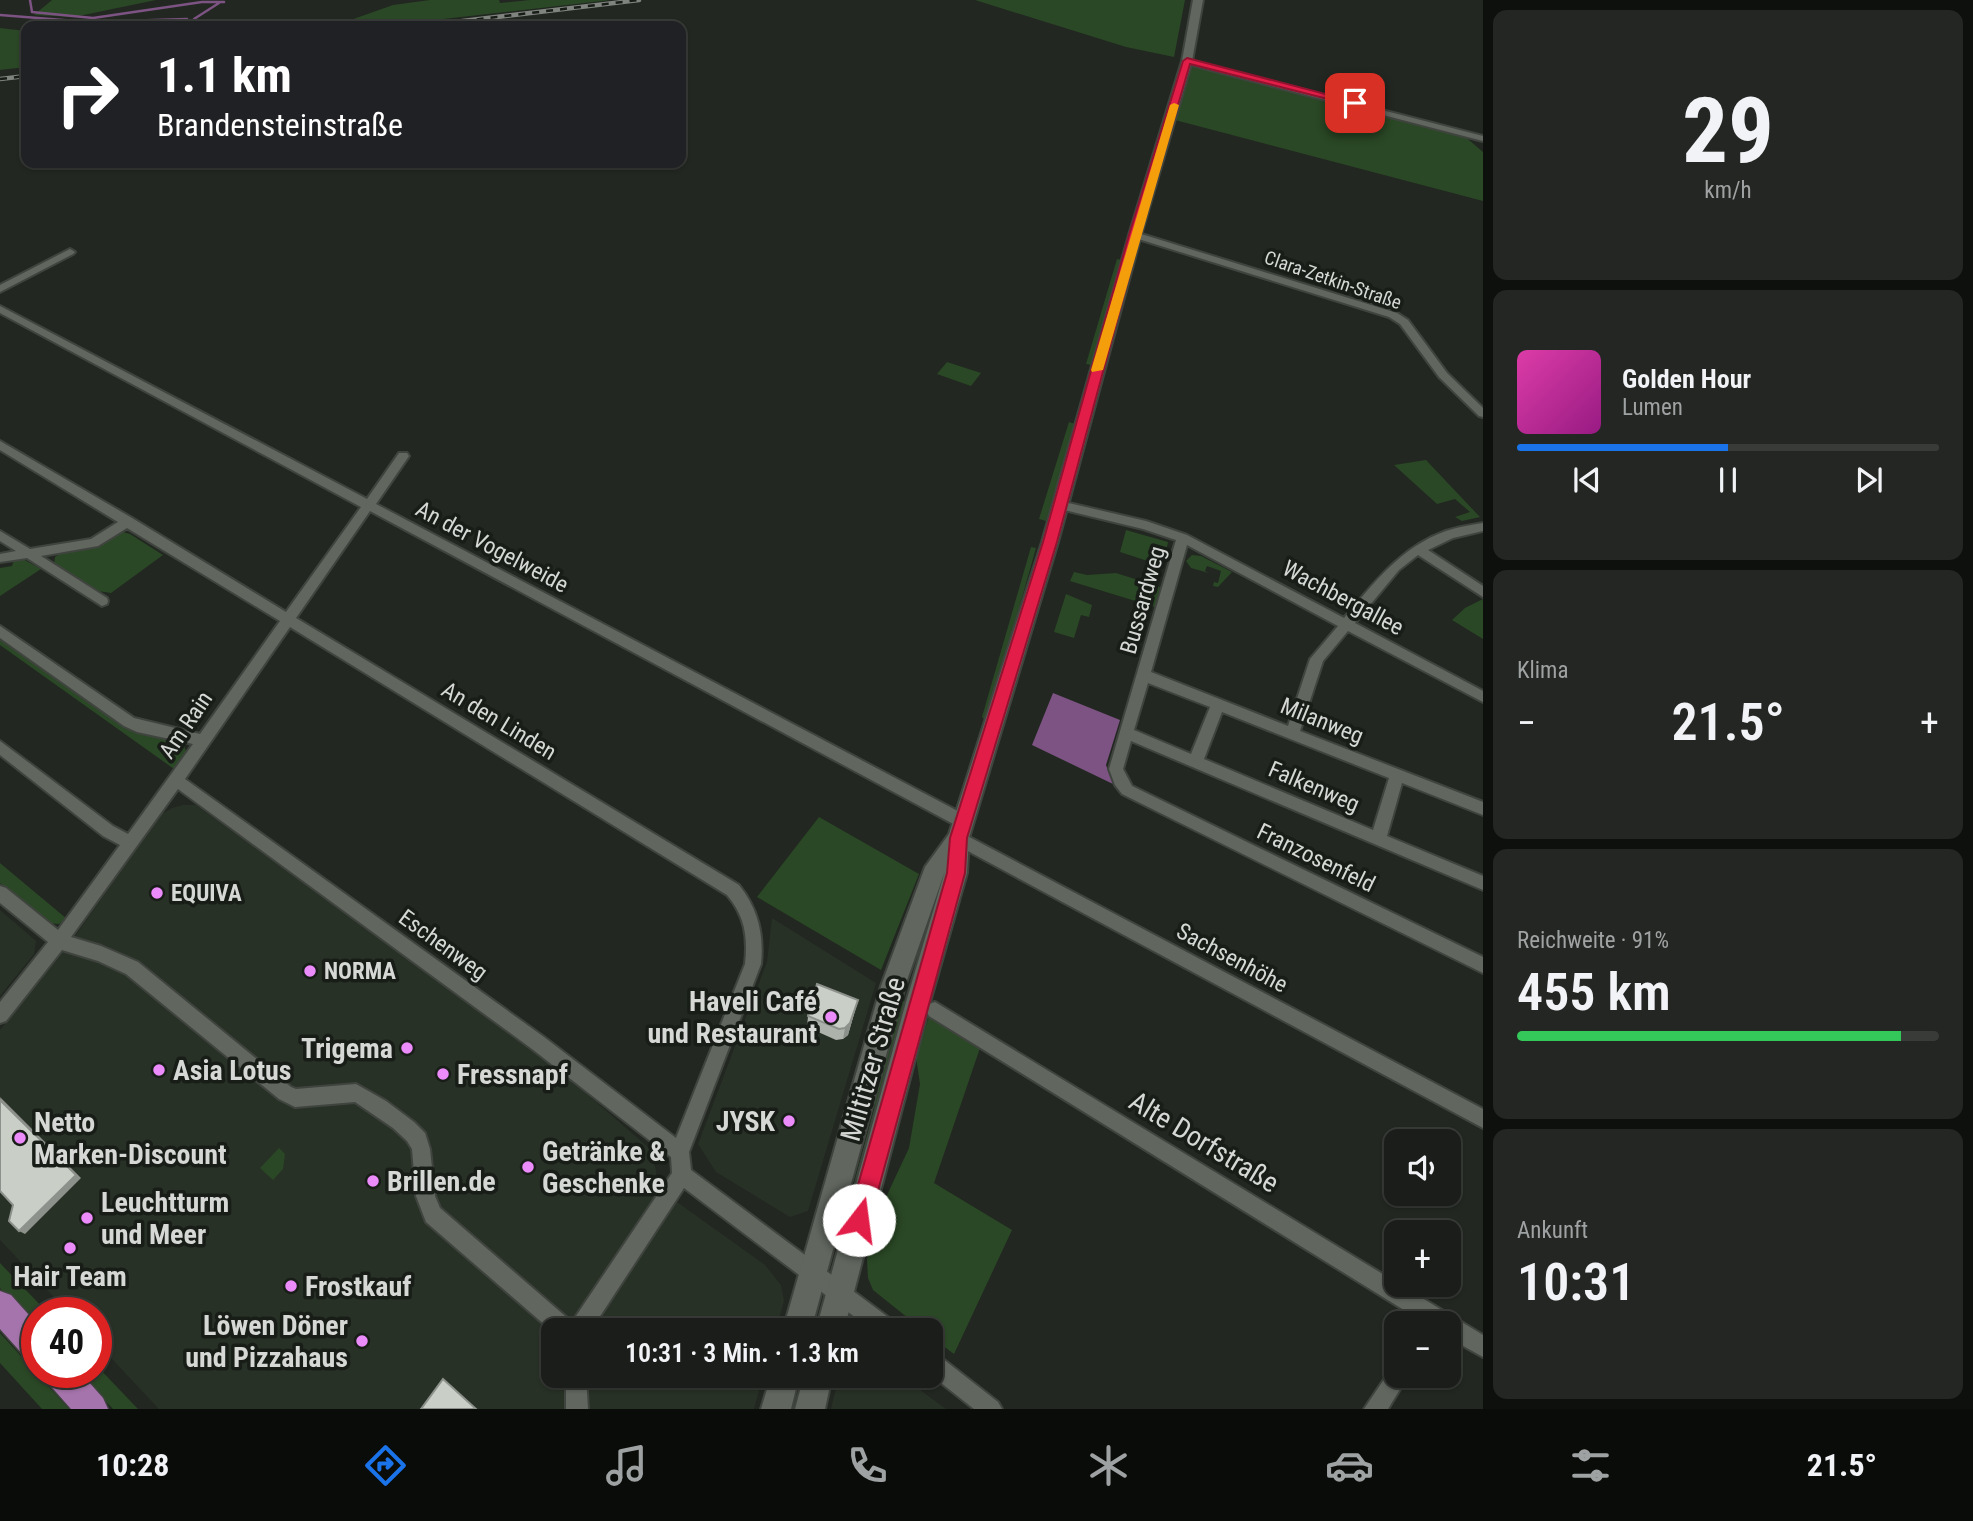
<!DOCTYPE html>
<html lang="de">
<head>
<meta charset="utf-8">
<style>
  :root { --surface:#1a1d19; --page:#232622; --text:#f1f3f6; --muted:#9fa2a2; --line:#383b38; --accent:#1a73e8 }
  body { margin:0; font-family:"Roboto Condensed",sans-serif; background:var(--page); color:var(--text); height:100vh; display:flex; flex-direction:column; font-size:26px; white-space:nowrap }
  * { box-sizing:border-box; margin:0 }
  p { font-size:23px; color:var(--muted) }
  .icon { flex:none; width:38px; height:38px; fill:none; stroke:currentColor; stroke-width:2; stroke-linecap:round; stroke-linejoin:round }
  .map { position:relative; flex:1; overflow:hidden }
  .details { display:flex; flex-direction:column; gap:10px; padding:10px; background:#0e100e; width:490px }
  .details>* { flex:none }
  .guide { position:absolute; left:21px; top:21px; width:665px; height:147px; border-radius:14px; box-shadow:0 2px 5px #0004,0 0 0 2px var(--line); background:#202124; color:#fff; overflow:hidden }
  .tools { position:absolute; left:1384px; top:1129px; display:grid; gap:14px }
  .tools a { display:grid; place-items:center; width:77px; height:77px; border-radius:14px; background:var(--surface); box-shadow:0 2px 5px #0004,0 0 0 2px var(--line); font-size:35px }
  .speed { position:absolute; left:21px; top:1297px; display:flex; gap:14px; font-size:35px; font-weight:700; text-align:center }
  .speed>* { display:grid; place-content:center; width:91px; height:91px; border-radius:50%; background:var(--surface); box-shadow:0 2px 5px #0004,0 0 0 2px var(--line); line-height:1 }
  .speed .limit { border:10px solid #d22; background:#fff; color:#111 }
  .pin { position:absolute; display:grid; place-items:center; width:60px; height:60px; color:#fff; margin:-30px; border-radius:14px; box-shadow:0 4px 10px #0006 }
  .me { position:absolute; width:77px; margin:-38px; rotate:15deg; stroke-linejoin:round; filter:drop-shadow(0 0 5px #0008) }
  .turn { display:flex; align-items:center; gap:24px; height:147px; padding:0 21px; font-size:32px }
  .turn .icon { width:91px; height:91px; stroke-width:2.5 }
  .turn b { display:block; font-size:49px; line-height:60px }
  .big { font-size:52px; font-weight:600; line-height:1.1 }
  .details .card { flex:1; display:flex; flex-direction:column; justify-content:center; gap:10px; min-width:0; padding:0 24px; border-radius:14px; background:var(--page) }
  .details .dial { align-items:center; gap:0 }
  .dial b { font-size:91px; line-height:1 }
  .song { display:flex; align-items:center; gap:21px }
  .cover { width:84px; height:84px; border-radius:10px; background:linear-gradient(135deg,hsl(320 70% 55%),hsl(310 70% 35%)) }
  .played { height:7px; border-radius:4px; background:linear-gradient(90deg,var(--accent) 50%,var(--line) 50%) }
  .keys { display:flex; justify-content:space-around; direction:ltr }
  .heat { display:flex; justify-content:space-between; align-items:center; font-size:38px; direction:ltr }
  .charge { height:10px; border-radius:5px; background:linear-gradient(90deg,#34c759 91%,var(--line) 0) }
  .trip { position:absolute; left:541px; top:1318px; width:402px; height:70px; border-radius:14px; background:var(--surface); box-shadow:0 2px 5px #0004,0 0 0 2px var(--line); font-weight:600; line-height:70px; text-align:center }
  .menu { display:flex; height:112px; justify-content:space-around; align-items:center; background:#0a0c0a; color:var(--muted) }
  .menu .icon { width:49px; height:49px }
  .menu .on { color:var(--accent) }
  .menu b { font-size:32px; color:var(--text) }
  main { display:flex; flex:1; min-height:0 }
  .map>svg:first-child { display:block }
</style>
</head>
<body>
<main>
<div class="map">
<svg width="1483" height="1409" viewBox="0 0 1483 1409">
  <rect width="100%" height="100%" fill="#222721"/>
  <path fill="#283126" d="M183,805H196L555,1066L649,1148L656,1170V1187L765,1265L781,1285L784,1301L776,1330H553V1376H763L754,1409H159L96,1342V1312H68L0,1240V1030L69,945L160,815L172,808Z
    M0,910L36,941L34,954L0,996Z
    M772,918L876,983L808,1211L790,1217L716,1172L698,1144L767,962Z
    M839,1376H901L946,1409H831Z"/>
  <path fill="#2a4825" d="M52,0H156L74,17L34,15Z
    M430,0H499L500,3L530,0H611L381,26H305L345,22L393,5Z
    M975,0H1185L1174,57L1126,47Z
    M0,28L26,31V67L0,70Z
    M1192,65L1463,135L1483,152V201L1175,120Z
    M1117,259L1123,260L1093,365L1086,364Z
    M947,362L981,373L971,386L937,374Z
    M1069,422L1075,424L1046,521L1039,519Z
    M1426,460L1480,517L1462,521L1455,517L1470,512L1455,499L1437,504L1394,465Z
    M1126,530L1168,542L1163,566L1120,552Z
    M123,532L130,534L163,555L111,593L91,590L54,566L55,557L62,552L98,546Z
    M1031,547L1036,548L987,722L982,717Z
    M1192,555L1201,556L1232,572L1218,587L1213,586L1214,582L1218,583L1221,571L1207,566L1205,571L1209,573L1191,568L1186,561Z
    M21,558L41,569L0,596V568L12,566L14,560Z
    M1074,572L1087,575L1116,573L1160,587L1155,607L1070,581Z
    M1066,594L1092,605L1089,617L1081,615L1074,638L1054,632Z
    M1483,599V639L1452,620L1465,608Z
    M0,635L130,726L182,741L186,751L174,769L0,645Z
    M819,817L919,874L881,970L757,897Z
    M0,863L67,919L59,924L47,923L0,883Z
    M898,997L908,1004L853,1207L848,1205L874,1109L879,1070Z
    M929,1016L980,1048L934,1183L1012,1230L954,1354L931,1337V1330H923L873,1290L868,1278L867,1260L873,1225L909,1148L920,1084L916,1057Z
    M279,1148L285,1154L283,1169L273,1180L260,1168Z
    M0,1263L47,1312H37V1328L0,1288Z
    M0,1334V1333L69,1409H42L0,1363Z
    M96,1365L138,1409H113L78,1372H96Z"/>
  <path fill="#7c5382" d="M1053,693L1120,720L1106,765L1113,784L1032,745Z"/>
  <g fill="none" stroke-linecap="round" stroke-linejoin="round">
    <path stroke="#7c5382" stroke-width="2.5" d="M30,0L32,12L93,18L202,2H224
      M0,15L88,22L187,19
      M194,19L219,3"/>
    <defs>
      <path id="street" d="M1184,59L1483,136V141L1184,63Z
        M1132,233H1138L1397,313L1408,320L1447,373L1483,408V417L1479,416L1439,377L1400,324L1389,317L1132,237Z
        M70,249L75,252L73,254L0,292V285Z
        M0,306L367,499L399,453H407L409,456L376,504L969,817L972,822L969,827L964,829L959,827L370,511L296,618L739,885C758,909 764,934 761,964L689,1152L691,1170L896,1323L899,1330H872L684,1188L591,1330H553V1332L426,1222L416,1196L412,1149L407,1141L393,1128L355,1102L295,1107L279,1099L126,974L98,961L62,950L6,1021L0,1023V1002L48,942L0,903V886L6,888L58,930L120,845L103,836L0,755V741L113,826L128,834L193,744L137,732L124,726L0,638V626L134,718L200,734L280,621L127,528L98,546L41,556L107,598L108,601L107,604L102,606L27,558L0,562V554L16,551L0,541V531L30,549L91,539L118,522L0,450V441L132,518L286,612L361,507L0,313ZM290,627L727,895C745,916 748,937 745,964L676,1138L544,1037L185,779ZM178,789L532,1049L671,1157L672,1173L572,1322L440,1208L435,1196L430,1149L425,1133L414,1122L386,1101L356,1084L296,1089L291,1087L138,962L101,946L71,937Z
        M1060,501L1146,521L1187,535L1344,618C1375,582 1401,547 1446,531C1458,527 1471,525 1483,523V531L1453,538L1428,550L1483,586V597L1418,555L1399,570L1355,623L1483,691V702L1348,631L1323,661L1300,731L1483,802V815L1402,783L1387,836L1483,876V890L1131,741L1123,769L1132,786L1483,957V973L1122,794L1115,785L1109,769L1176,540L1143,529L1056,508L1054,505L1056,502ZM1187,545L1338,626L1310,659L1288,726L1151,672ZM1148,683L1210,707L1191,754L1134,730ZM1222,712L1389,778L1373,830L1204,759Z
        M958,831L1483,1109V1128L953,843L950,838L953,833Z
        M935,1002L1483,1335V1357L1449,1338V1323H1425L929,1016L926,1010L929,1004Z
        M931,1352L938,1355L998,1402L1002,1409H974L931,1375Z
        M1396,1366V1376H1408L1388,1409H1364L1391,1369Z
        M566,1376H586L588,1409H566Z"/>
      <path id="secondary" d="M1193,0H1203L1192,61L1141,235L1058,542L969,838L967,873L930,1002L844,1330H816L906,1002L945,871L905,986L811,1330H783L881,986L925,867L949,834L1042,542L1129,235L1182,61Z
        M771,1376H799L791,1409H761Z
        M804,1376H832L825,1409H795Z"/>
      <path id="primary" d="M0,1291L11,1295L37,1324V1362L26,1358L0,1329Z
        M43,1372H80L103,1398L108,1409H71L48,1383Z"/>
    </defs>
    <use href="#street" stroke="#40443f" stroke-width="4"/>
    <use href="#secondary" stroke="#40443f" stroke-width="4"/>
    <use href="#primary" stroke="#40443f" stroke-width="3"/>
    <use href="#street" fill="#61665f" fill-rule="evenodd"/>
    <use href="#secondary" fill="#61665f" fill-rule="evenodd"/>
    <use href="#primary" fill="#a574ac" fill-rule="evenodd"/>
    <defs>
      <path id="rail" d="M421,26L639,0
        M0,79L26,76"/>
    </defs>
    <use href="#rail" stroke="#80847f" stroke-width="4.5"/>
    <use href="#rail" stroke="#181d18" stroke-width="2.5" stroke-dasharray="7" stroke-linecap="butt"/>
  </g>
  <path fill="#adb2ab" d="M858,1000L848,1035L843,1039L836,1040L807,1027L808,1016Z"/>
  <path fill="#8d918b" d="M858,1000L848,1035L843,1039L845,1028Z
    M0,1097L81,1178L25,1234L19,1231Z"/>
  <path fill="#c9cfc7" stroke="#8d918b" stroke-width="2" d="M817,984L858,1000L850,1023L845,1028L839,1029L808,1016Z
    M0,1100L76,1175L19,1231L9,1221L13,1205L0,1191Z
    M443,1379L476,1409H421Z"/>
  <path fill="#e11d48" stroke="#92132f" stroke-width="2" d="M1187,58L1360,103L1355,106L1190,64L1140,235L1057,542L967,838L965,873L870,1220L866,1227L859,1231L851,1227L848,1220L947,873L950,838L1043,542L1129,235L1183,61Z"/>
  <path fill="#f59e0b" d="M1174,103L1179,105L1103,370L1092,372L1091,370L1170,105Z"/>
  <g fill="#ec8cfb" stroke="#181d18" stroke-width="2.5">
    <circle cx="157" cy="893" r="7"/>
    <circle cx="310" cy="971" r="7"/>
    <circle cx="831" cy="1017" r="7"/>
    <circle cx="407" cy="1048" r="7"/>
    <circle cx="159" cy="1070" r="7"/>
    <circle cx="443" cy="1074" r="7"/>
    <circle cx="789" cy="1121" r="7"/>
    <circle cx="20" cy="1138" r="7"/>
    <circle cx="528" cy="1167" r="7"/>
    <circle cx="373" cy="1181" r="7"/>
    <circle cx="87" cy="1218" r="7"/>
    <circle cx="70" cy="1248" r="7"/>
    <circle cx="291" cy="1286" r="7"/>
    <circle cx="362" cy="1341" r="7"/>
  </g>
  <g text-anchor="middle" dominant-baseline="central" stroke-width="7" stroke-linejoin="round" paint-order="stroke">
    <g font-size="19" fill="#d5d8d4" stroke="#181d18">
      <text transform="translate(1333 280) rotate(19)">Clara-Zetkin-Straße</text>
    </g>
    <g font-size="23" fill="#d5d8d4" stroke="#181d18">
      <text transform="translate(492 547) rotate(28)">An der Vogelweide</text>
      <text transform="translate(1343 598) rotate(28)">Wachbergallee</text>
      <text transform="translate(1143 600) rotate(-74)">Bussardweg</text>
      <text transform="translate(499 721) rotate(31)">An den Linden</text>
      <text transform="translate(1322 721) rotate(22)">Milanweg</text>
      <text transform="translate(186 725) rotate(-56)">Am Rain</text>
      <text transform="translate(1314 787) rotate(23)">Falkenweg</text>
      <text transform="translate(1316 858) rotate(26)">Franzosenfeld</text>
      <text transform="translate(443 945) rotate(36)">Eschenweg</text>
      <text transform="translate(1232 958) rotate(28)">Sachsenhöhe</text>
    </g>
    <g font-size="23" font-weight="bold" fill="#d5d8d4" stroke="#181d18" text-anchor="start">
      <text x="171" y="893">EQUIVA</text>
      <text x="324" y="971">NORMA</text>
    </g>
    <g font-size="28" font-weight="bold" fill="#d5d8d4" stroke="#181d18" text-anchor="start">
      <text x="817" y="1001" text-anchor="end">Haveli Café<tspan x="817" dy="32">und Restaurant</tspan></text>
      <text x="393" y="1048" text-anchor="end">Trigema</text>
      <text x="173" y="1070">Asia Lotus</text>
      <text x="457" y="1074">Fressnapf</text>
      <text x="775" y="1121" text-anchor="end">JYSK</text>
      <text x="34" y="1122">Netto<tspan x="34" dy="32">Marken-Discount</tspan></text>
      <text x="542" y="1151">Getränke &amp;<tspan x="542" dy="32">Geschenke</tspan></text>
      <text x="387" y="1181">Brillen.de</text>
      <text x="101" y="1202">Leuchtturm<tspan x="101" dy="32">und Meer</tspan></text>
      <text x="70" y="1276" text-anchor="middle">Hair Team</text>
      <text x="305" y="1286">Frostkauf</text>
      <text x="348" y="1325" text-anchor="end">Löwen Döner<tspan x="348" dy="32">und Pizzahaus</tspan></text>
    </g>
    <g font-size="28" fill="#d5d8d4" stroke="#181d18">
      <text transform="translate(873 1059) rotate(-74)">Miltitzer Straße</text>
      <text transform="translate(1204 1142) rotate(31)">Alte Dorfstraße</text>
    </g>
  </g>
</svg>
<div class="tools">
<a><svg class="icon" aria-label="sound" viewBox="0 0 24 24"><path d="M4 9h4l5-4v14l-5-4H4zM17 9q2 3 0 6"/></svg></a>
<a>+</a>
<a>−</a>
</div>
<div class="speed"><div class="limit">40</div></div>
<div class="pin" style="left:1355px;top:103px;background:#d93025"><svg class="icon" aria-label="arrive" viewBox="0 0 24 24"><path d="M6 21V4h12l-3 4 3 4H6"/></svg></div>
<svg class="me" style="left:859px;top:1220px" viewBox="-20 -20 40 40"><circle r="19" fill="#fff"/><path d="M0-13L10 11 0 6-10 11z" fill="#e11d48"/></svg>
<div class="trip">10:31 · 3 Min. · 1.3 km</div>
<div class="guide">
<div class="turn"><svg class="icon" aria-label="right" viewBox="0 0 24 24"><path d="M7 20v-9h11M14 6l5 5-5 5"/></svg><div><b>1.1 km</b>Brandensteinstraße</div></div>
</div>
</div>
<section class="details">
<div class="card dial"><b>29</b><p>km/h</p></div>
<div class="card">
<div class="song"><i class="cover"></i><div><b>Golden Hour</b><p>Lumen</p></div></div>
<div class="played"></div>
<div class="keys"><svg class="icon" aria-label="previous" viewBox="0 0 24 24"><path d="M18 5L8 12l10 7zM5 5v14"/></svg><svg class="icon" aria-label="pause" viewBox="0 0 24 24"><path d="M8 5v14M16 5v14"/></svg><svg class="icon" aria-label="next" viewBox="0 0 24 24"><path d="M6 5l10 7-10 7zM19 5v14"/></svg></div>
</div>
<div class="card"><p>Klima</p>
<div class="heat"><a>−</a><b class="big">21.5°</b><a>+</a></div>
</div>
<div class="card"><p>Reichweite · 91%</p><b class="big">455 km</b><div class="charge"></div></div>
<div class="card"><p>Ankunft</p><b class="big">10:31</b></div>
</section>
</main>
<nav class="menu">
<b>10:28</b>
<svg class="icon on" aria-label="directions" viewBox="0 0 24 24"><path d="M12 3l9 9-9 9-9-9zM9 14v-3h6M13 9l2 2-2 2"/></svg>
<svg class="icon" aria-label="music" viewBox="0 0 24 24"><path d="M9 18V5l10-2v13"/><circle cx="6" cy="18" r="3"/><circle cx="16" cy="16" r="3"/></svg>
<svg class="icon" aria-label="phone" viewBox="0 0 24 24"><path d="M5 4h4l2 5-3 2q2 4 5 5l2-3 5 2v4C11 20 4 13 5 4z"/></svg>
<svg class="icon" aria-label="climate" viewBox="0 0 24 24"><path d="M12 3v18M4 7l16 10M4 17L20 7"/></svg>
<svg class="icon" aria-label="car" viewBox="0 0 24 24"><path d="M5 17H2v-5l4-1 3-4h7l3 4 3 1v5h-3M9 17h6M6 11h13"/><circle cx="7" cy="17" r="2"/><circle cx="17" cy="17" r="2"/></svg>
<svg class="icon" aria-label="filters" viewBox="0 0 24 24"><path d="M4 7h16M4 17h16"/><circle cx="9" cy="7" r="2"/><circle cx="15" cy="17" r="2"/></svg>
<b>21.5°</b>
</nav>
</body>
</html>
